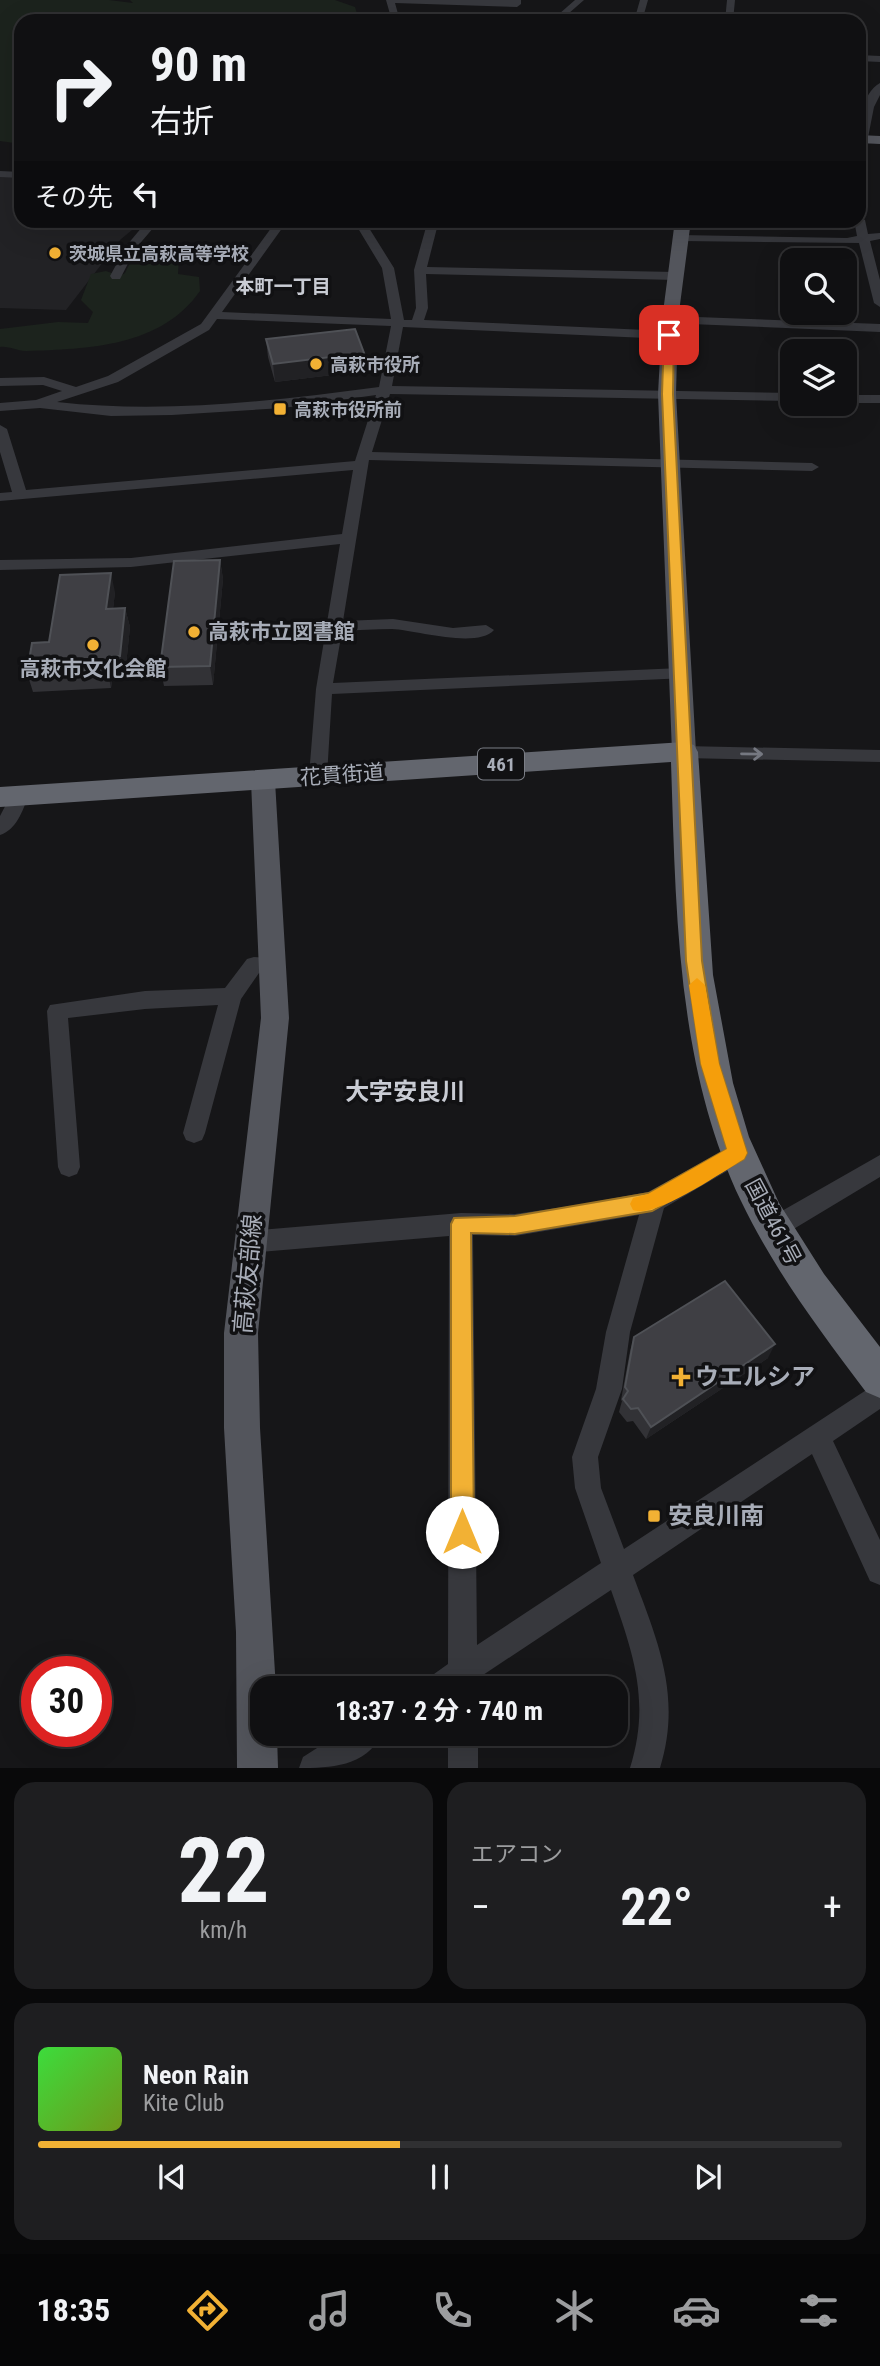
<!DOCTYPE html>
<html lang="ja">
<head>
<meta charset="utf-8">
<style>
  :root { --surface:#101012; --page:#1e1e20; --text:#f1f3f6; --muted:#9c9d9f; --line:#303032; --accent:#f2b134 }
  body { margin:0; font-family:"Roboto Condensed","Noto Sans JP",sans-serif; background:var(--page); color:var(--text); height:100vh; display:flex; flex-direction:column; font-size:26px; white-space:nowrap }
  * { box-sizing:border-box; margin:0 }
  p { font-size:23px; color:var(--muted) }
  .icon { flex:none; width:38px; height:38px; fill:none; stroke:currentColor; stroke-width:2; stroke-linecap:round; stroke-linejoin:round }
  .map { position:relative; height:1768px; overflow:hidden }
  .drawer { display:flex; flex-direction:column; gap:14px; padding:14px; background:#09090a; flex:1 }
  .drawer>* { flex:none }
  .banner { position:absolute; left:14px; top:14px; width:852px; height:214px; border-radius:21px; box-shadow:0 7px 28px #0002,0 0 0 2px var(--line); background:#101012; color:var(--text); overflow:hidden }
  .tools { position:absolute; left:780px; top:248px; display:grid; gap:14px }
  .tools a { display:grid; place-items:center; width:77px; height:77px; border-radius:14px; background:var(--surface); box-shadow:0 7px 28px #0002,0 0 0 2px var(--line); font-size:35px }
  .speed { position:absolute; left:21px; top:1656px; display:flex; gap:14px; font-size:35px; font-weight:700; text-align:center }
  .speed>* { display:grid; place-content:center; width:91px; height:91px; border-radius:50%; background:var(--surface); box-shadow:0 7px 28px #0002,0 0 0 2px var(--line); line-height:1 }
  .speed .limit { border:10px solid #d22; background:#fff; color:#111 }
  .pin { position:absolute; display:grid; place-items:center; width:60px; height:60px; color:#fff; margin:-30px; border-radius:14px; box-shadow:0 4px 10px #0006 }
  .me { position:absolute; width:77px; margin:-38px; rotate:0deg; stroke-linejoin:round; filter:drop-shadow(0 0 5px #0008) }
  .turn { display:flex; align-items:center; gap:24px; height:147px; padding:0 21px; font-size:32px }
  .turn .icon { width:91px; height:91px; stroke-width:2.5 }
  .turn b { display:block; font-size:49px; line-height:60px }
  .then { display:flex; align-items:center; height:66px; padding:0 21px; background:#0003; gap:14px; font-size:26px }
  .big { font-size:52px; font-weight:700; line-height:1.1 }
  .drawer .tile { flex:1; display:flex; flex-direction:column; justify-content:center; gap:10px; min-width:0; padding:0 24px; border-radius:21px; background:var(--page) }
  .drawer .dial { align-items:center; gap:0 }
  .dial b { font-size:91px; line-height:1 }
  .song { display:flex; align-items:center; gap:21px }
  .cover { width:84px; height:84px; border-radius:10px; background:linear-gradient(135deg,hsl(120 70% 55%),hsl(80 70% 35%)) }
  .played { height:7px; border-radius:4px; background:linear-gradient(90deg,var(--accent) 45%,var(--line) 45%) }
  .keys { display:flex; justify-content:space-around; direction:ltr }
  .heat { display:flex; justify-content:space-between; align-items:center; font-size:38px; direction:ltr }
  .drawer .tiles { flex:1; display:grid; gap:14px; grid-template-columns:1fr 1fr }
  .tile:last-child { grid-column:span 2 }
  .trip { position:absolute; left:250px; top:1676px; width:378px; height:70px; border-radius:21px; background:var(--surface); box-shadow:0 7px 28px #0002,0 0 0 2px var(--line); font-weight:700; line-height:70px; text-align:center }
  .dock { display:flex; height:112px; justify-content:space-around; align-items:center; background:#060607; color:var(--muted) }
  .dock .icon { width:49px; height:49px }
  .dock .active { color:var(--accent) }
  .dock b { font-size:32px; color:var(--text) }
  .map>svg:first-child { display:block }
</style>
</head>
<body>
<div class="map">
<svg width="880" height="1768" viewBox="0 0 880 1768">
  <rect width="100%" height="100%" fill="#161618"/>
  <path fill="#222225" d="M0,177H21V220L143,221L121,239L66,310L0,308Z"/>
  <path fill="#1c231d" d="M0,0H109L133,3L130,0H335L355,7L359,20L21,21V144L0,141Z
    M137,249L175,254L179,258L178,274L199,277L200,291C161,347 88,349 26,351C16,351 10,346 0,347V329L58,322L88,323L93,312L81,300L91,274L106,271L120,276L125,273Z"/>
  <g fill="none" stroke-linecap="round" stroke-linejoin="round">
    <path fill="#37383d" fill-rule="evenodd" d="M386,0H521V4L517,7L395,3L400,21H392Z
      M575,0H584L560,21H551Z
      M640,0H648L642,21H634Z
      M727,0H735L733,21H725Z
      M449,17L480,21H445Z
      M859,55L880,56V62L859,61Z
      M880,83V95L874,107L864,158L859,161C859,138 857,96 880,83Z
      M0,171L21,172V178L0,177Z
      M859,217L865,220L868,234L880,233V239L870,241L880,280V307L874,303L859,243L680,241L674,238L680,235L847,238L857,236L854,220H859Z
      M148,220H160L136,248L120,279H112L110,276L127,245Z
      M277,220H288L222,312L391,319L382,268L353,220H364L394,268L404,320H412L416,308L414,270L428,220H439L427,267L676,272L682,276L676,280L426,274L428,308L424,320L669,331L675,335L669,339L403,327L392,386L793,393V401L390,394L372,452L812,463L819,467L812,471L369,460L343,621L393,619L453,628L486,625L494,630C477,649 415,630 392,629C375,629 358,630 342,631L333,683L681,668L687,670L689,674L687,678L332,694L327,776L318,782L309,776L316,689L340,544L131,567L0,570V560L131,558L342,534L353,470L0,501V493L12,492L0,452V425L7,429L26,490L355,461L376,395L283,408L172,415L111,416L40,408L0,411V403L36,400L62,391L43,385L0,386V378L44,377L76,387L108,376L201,324ZM217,319L391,326L379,387C272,401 165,414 57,402L118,382L209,330Z
      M670,316L880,324V332L666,323V317Z
      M845,395H880V403H845Z
      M684,746L880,750V762L684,758L675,752Z
      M19,789L28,796C23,811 16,830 0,835V816L13,791Z
      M254,957L282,959L285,965L282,971L259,973L241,999L205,1133L202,1140L194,1143L186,1140L183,1133L218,1005L145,1009L68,1018L80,1167L77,1174L69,1177L61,1174L58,1167L47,1011L50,1005L145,991L225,988L247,959Z
      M738,1143L746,1146L749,1153L746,1160L664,1208L630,1332L622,1389L598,1457L601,1488L624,1549L880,1381V1409L833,1441L880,1540V1585L870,1581L812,1454L633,1575C658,1642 682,1696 660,1768H630C651,1701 633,1653 611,1590L477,1679L478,1689H423L427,1679L448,1664L449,1236L248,1253L240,1250L236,1242L240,1234L248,1231L461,1213L515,1214L578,1205L648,1192ZM639,1215L606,1332L596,1389L572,1457L575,1488L601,1563L477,1645L473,1235L515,1236Z
      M880,1155V1177L782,1236L774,1239L766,1236L762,1228L766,1220Z
      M339,1734H381C367,1767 329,1768 299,1768L303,1757Z
      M448,1734H478V1768H448Z"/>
    <path fill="#53555c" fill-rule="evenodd" d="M859,135L880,136V144L859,143Z
      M675,220H691L678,320L676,394L696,752L693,758L684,760L675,758L672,752L658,394L662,320Z
      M263,772L272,775L275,781L289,1018L258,1333L260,1428L276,1689H262V1734H277L278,1768H237L236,1632L224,1428V1333L261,1018L251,781L254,775Z"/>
    <path fill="#63666e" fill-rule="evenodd" d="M684,742L694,745L698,752L713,975L733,1083L749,1137L779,1203L824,1274L880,1347V1398L866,1392C820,1331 774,1270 741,1201C676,1064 676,910 671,762L0,807V787Z"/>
  </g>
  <path fill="#323236" d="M266,339L365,371L275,382L268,357Z
    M220,560L223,579L213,685L164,686L160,667Z
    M115,592L113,609L125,608L130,627L125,675H113L111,688L33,692L27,673L49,642Z
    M634,1337L768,1358L646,1439L633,1421L627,1422L619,1412L622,1401L621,1400L630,1351Z"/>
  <path fill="#212124" d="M364,353L365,371L275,382L273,364Z
    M220,560L223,579L213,685L210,666Z
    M111,573L115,592L111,628L106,609Z
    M125,608L130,627L125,675L120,656Z
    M108,656L113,675L111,688L107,669Z
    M775,1344L768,1358L646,1439L651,1427Z"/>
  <path fill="#3f3f44" stroke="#4f5156" stroke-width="2" d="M355,329L364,353L273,364L266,339Z
    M220,560L210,666L160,667L174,561Z
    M111,573L106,609L125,608L120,656H108L107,669L27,673L32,643L49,642L60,575Z
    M725,1281L775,1344L651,1427L638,1408L631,1409L623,1399L628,1391L625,1387L634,1337Z"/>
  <defs><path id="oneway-shaft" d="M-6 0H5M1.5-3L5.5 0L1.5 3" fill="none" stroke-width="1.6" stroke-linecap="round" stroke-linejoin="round" transform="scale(1.75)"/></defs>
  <use stroke="#757881" href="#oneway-shaft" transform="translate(752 754) rotate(1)"/>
  <path fill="#f2b134" stroke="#9d7322" stroke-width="2" d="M669,332L674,335L673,394L702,961L719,1064L747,1153L744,1159L652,1211L515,1234L471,1233L474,1532L470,1540L462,1543L454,1540L451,1532V1224L454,1218L515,1216L649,1193L727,1149L701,1064L686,961L662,394L664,335Z"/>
  <path fill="#f59e0b" d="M697,978L705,985L719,1064L747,1153L744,1159C722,1172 655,1219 633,1210L630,1204L633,1198L648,1194L727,1149L701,1064L689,985Z"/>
  <g fill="#f2b134" stroke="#111113" stroke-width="2.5">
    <circle cx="55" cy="253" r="7"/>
    <circle cx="316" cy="364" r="7"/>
    <rect x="273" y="402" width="14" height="14" rx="3.5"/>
    <circle cx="194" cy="632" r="7"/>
    <circle cx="93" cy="645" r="7"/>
    <path d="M677.5 1366.5h7v7h7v7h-7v7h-7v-7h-7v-7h7z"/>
    <rect x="647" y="1509" width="14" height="14" rx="3.5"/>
  </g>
  <g text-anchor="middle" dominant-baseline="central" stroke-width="7" stroke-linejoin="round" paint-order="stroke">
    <g font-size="18" font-weight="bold" fill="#a8adb8" stroke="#111113" text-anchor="start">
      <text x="69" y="253">茨城県立高萩高等学校</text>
      <text x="330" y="364">高萩市役所</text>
      <text x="294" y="409">高萩市役所前</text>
    </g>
    <g font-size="19" font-weight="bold" fill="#c9ccd4" stroke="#111113">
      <text x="283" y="286">本町一丁目</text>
    </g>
    <rect fill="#111113" stroke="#7b7e86" stroke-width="2" x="478" y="748.5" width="46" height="31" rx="5"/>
    <g font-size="19" font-weight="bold" fill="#a8adb8">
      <text x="501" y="764">461</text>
    </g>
    <g font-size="21" font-weight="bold" fill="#a8adb8" stroke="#111113" text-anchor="start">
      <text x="208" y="632">高萩市立図書館</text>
      <text x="93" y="669" text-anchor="middle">高萩市文化会館</text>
    </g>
    <g font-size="21" fill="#a8adb8" stroke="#111113">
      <text transform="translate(342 775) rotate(-4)">花貫街道</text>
      <text transform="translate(773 1222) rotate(62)">国道461号</text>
    </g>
    <g font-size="24" font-weight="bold" fill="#c9ccd4" stroke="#111113">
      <text x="405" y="1092">大字安良川</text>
    </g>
    <g font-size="24" fill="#a8adb8" stroke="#111113">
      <text transform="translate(248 1274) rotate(-85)">高萩友部線</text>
    </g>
    <g font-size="24" font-weight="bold" fill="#a8adb8" stroke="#111113" text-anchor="start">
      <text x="695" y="1377">ウエルシア</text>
      <text x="668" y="1516">安良川南</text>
    </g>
  </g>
</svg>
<div class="tools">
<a><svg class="icon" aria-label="search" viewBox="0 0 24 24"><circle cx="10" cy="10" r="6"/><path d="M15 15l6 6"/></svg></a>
<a><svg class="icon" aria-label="layers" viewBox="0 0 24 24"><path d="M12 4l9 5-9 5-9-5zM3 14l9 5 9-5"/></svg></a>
</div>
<div class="speed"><div class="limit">30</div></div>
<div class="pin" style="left:669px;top:335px;background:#d93025"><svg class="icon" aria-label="arrive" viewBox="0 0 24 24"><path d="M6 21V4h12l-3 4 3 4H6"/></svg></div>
<svg class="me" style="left:462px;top:1532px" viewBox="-20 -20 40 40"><circle r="19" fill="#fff"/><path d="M0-13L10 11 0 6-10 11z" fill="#f2b134"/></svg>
<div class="trip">18:37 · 2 分 · 740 m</div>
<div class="banner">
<div class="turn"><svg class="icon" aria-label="right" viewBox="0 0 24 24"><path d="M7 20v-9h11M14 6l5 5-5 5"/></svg><div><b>90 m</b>右折</div></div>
<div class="then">その先<svg class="icon" aria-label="left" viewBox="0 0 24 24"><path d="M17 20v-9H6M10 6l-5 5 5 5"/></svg></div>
</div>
</div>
<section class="drawer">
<div class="tiles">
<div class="tile dial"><b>22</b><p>km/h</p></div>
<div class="tile"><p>エアコン</p>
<div class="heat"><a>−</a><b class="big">22°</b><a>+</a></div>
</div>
<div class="tile">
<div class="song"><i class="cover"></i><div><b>Neon Rain</b><p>Kite Club</p></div></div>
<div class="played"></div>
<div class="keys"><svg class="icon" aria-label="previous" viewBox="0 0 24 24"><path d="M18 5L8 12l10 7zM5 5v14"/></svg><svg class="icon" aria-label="pause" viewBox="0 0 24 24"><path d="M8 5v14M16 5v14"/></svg><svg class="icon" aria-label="next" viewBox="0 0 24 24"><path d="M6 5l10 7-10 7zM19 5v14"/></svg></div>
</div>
</div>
</section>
<nav class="dock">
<b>18:35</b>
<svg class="icon active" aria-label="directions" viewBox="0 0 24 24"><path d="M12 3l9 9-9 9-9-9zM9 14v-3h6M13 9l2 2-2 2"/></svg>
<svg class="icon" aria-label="music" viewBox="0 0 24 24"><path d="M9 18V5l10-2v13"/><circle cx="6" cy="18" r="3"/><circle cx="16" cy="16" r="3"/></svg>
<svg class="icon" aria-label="phone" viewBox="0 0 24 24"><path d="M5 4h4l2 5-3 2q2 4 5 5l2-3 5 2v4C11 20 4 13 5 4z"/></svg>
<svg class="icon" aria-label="climate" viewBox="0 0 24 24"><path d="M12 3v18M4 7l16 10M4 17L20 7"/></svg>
<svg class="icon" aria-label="car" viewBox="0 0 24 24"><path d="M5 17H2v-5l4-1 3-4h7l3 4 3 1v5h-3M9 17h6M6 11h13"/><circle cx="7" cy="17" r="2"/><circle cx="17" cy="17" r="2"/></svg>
<svg class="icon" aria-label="filters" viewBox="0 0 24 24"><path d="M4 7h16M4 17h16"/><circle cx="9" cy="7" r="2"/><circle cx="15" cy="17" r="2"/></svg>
</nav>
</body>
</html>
